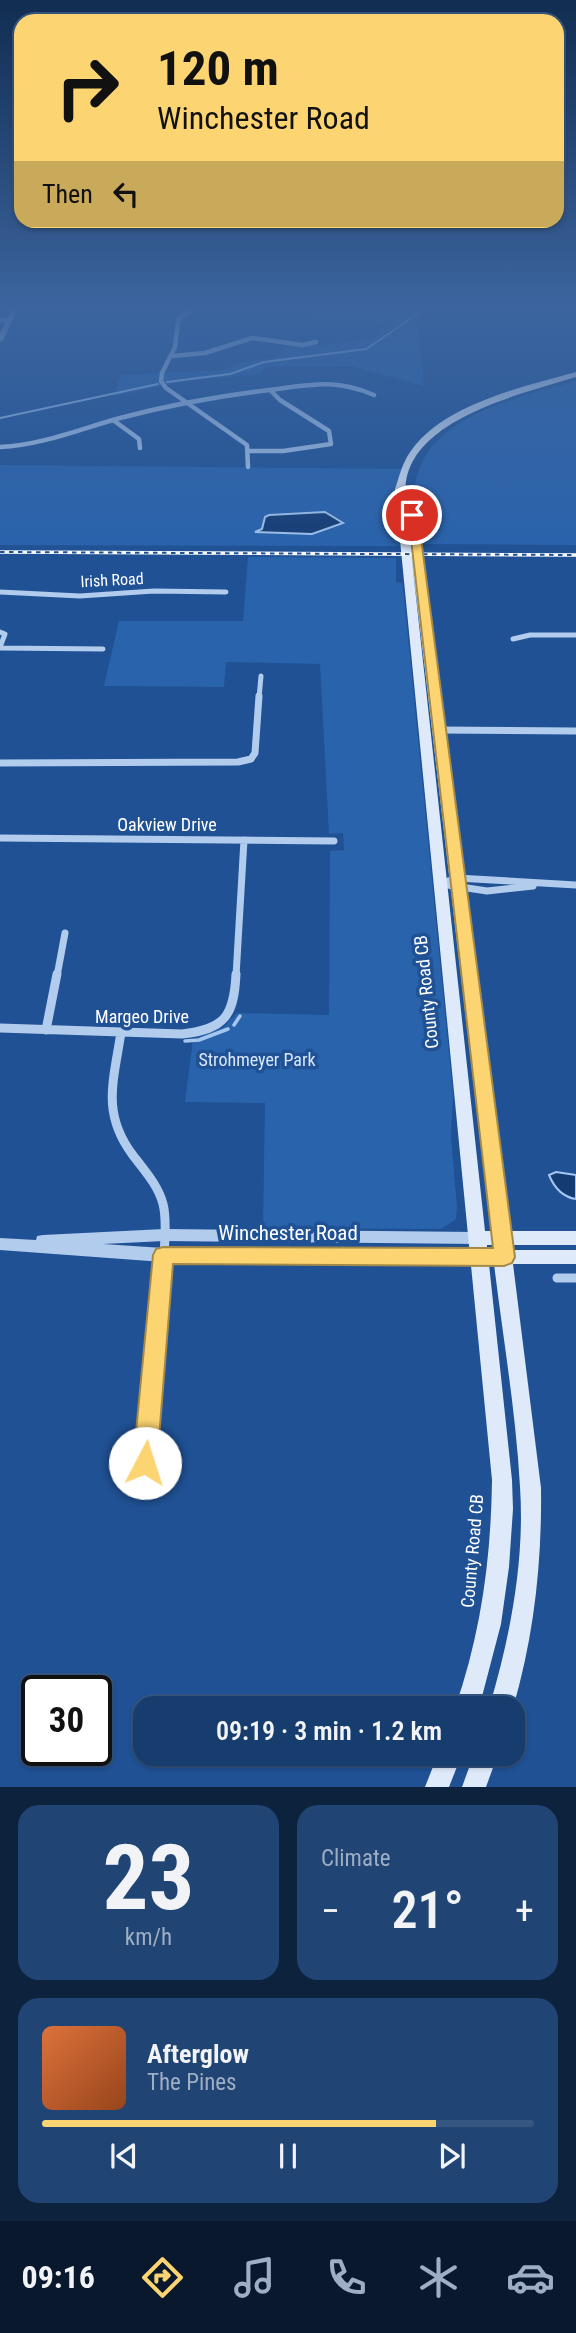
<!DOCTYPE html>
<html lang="en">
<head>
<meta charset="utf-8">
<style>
  :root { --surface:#173d6f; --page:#204474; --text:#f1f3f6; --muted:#9eaec3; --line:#365682; --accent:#fcd572 }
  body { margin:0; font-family:"Roboto Condensed",sans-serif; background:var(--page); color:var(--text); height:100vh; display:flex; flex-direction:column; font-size:26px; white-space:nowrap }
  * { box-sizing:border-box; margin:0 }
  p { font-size:23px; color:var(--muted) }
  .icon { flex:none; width:38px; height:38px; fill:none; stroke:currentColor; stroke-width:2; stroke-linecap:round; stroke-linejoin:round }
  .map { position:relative; height:1787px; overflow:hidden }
  .side { display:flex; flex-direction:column; gap:18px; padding:18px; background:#0d223d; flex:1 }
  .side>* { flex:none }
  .banner { position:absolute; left:14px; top:14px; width:550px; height:214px; border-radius:21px; box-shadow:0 2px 5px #0004,0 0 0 2px var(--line); background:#fcd572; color:#111; overflow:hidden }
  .speed { position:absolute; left:21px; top:1675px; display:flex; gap:14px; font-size:35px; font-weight:700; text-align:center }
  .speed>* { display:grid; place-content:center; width:91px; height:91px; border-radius:50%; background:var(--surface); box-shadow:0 2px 5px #0004,0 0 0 2px var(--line); line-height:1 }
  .speed .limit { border:4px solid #111; border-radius:10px; background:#fff; color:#111 }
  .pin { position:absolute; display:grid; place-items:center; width:60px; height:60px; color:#fff; margin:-30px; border:4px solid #fff; border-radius:50%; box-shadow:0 2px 7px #0007 }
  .me { position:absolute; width:77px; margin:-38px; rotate:5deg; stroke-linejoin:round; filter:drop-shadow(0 0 5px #0008) }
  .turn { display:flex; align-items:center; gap:24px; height:147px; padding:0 28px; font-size:32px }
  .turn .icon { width:91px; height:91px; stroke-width:2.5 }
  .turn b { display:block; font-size:49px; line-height:60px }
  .then { display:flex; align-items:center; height:66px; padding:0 28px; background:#0003; gap:14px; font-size:26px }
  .big { font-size:52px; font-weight:600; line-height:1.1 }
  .side .tile { flex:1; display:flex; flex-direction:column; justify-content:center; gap:10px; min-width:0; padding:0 24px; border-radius:21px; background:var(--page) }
  .side .dial { align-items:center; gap:0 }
  .dial b { font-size:91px; line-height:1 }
  .song { display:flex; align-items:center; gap:21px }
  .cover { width:84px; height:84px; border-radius:10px; background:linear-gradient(135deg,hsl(20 70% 55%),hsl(20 70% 35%)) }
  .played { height:7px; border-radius:4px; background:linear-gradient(90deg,var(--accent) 80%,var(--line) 80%) }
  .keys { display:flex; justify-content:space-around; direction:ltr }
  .heat { display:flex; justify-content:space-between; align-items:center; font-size:38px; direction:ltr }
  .side .tiles { flex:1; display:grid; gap:18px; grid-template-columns:1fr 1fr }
  .tile:last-child { grid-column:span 2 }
  .trip { position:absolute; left:133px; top:1696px; width:392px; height:70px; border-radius:21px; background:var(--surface); box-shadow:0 2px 5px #0004,0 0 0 2px var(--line); font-weight:600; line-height:70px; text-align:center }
  .tabs { display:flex; height:112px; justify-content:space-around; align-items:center; background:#09182c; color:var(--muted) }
  .tabs .icon { width:49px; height:49px }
  .tabs .current { color:var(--accent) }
  .tabs b { font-size:32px; color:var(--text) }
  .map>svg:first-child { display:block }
</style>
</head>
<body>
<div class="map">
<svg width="576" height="1787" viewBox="0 0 576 1787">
  <rect width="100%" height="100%" fill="#1f5194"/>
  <path fill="#2963ac" d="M291,309H416L424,386L352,366L264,367L260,374L191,380L114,396L121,375L222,370L243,362L277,358L289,344L326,345L375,338L393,323L356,318L324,321Z
    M576,381V545L421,544C419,524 411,499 416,479C432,413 522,397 576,381Z
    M0,465L402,469V546L0,545Z
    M248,557L396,558V582L402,583L404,596L453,1094L451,1137L457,1207L456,1219L441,1229L263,1228L265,1103L185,1102L193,1039L224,1027L237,1013L329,1015L330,851L344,850L343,833L329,834L320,664L226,662L224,687L104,686L119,621H243Z"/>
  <path fill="#153c72" stroke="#a5c7ef" stroke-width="2" d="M325,512L343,523L312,534L255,532L262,529L265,517L269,515Z
    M556,1172L576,1175V1199C562,1197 554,1187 549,1175Z"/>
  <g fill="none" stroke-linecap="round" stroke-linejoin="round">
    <path stroke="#a5c7ef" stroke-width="2" d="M167,382L230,374L264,362L366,349L425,309
      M0,418L158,384"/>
    <path stroke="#a5c7ef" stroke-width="3.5" d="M234,1025L240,1016
      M185,1041L199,1040L228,1029"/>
    <path stroke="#b2ccee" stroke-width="4.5" d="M192,309L178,320L175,347L162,373L161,381L166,388L247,445L248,467
      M0,320H10
      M172,356L205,353L252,338L303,345L316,342
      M113,420L139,439L140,448
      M0,447C42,445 80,429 120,418C169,405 219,396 269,390C309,385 335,378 374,395
      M249,451H283L331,444L329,431L280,400L271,391"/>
    <path stroke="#b2ccee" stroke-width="5" d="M0,592L80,596L154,591L226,592
      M0,632L5,634L0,647
      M513,639L530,635H576
      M0,648L103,649
      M259,698L261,676"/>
    <path stroke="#b2ccee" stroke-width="7" d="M437,730L576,731
      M0,763L238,762L251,759L255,753L259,696
      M0,838L334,841
      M439,884L457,878L576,885
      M441,884L487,891L533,886
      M57,976L65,933
      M236,976L244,840"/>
    <path stroke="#b2ccee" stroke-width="9" d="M0,1028L182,1034C225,1029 234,1016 236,974
      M46,1030L57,974
      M121,1032C114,1080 101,1112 132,1154C144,1170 158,1185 163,1204C170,1231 158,1302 156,1332
      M557,1278H576"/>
    <path stroke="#b2ccee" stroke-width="10" d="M145,1463L156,1331"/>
    <path fill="#b2ccee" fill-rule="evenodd" d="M12,309H18L3,340L0,342V333Z
      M164,1229L477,1232L483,1233L485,1238L483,1243L477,1244L164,1241L103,1244L163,1248L479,1250L485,1252L487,1257L485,1262L479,1264L163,1262L0,1250V1238L36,1240L37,1236L43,1235Z"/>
    <path fill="#deeafa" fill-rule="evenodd" d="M576,372V377C522,394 397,421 406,498L410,496L415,499L508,1231H576V1245H510L511,1250H576V1264H513L541,1488C542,1563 534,1636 513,1708H489C510,1638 525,1561 520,1487C516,1413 503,1338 494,1264H489L512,1480L513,1509L509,1567L501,1624L479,1708H455C481,1633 491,1559 492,1480L395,489C398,481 400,471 404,463C430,407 522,387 576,372ZM411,551L491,1231H485ZM487,1245H492L493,1250H487Z
      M438,1754H462L449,1787H425Z
      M474,1754H498L486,1787H462Z"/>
    <defs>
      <path id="rail" d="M0,552L576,555"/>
    </defs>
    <use href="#rail" stroke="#fff" stroke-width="3.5"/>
    <use href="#rail" stroke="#1f5194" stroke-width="2" stroke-dasharray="4.5" stroke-linecap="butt"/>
  </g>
  <linearGradient id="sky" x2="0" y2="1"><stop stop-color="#112d51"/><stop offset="0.55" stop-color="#3c659f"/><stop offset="1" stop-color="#3c659f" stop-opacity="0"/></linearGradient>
  <rect width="576" height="559" fill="url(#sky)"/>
  <path fill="#fcd572" stroke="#a48a4a" stroke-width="2" d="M408,513L418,515L515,1257L512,1263L504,1266L173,1264L157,1463L154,1470L145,1474L137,1470L133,1463L153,1255L156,1249L163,1247L493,1248Z"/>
  <g text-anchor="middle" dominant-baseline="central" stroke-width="7" stroke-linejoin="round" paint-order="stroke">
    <g font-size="16" fill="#fff" stroke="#1f5194">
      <text transform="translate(112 580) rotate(-3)">Irish Road</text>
    </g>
    <g font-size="18" fill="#fff" stroke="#1f5194">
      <text x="167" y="824">Oakview Drive</text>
      <text transform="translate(426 992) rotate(-96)">County Road CB</text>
      <text x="142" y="1016">Margeo Drive</text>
      <text transform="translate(472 1551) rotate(-85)">County Road CB</text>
    </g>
    <g font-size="18" fill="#d8e7fa" stroke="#1f5194">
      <text x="257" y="1059">Strohmeyer Park</text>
    </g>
    <g font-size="21" fill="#fff" stroke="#1f5194">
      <text x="288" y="1233">Winchester Road</text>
    </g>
  </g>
</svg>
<div class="speed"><div class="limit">30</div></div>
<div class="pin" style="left:412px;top:515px;background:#d93025"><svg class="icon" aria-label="arrive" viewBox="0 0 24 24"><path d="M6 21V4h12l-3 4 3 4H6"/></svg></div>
<svg class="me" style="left:145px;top:1463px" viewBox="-20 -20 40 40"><circle r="19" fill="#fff"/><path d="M0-13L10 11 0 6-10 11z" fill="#fcd572"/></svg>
<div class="trip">09:19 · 3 min · 1.2 km</div>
<div class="banner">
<div class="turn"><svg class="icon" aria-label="right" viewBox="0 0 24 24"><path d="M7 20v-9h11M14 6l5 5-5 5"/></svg><div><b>120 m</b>Winchester Road</div></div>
<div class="then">Then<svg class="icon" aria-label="left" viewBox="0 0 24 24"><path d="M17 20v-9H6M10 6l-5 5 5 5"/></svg></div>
</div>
</div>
<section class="side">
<div class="tiles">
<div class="tile dial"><b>23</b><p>km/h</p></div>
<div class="tile"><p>Climate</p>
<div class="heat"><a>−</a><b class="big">21°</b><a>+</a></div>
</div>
<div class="tile">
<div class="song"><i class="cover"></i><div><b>Afterglow</b><p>The Pines</p></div></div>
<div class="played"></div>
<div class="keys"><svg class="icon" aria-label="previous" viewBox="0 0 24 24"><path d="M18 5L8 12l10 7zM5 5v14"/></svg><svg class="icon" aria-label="pause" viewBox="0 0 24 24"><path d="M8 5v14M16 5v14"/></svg><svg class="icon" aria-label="next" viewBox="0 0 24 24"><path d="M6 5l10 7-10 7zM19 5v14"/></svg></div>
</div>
</div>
</section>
<nav class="tabs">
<b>09:16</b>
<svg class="icon current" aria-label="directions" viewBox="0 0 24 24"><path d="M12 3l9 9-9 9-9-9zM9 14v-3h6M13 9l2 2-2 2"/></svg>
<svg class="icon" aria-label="music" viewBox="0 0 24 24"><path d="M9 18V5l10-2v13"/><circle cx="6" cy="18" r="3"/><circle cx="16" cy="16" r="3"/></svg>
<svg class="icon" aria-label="phone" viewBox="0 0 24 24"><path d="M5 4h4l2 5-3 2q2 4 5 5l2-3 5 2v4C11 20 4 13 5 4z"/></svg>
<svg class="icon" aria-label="climate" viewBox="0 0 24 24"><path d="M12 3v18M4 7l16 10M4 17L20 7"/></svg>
<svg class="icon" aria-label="car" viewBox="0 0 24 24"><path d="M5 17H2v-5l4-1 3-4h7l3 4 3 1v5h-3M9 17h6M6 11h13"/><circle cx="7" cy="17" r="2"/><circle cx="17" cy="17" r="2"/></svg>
</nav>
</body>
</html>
